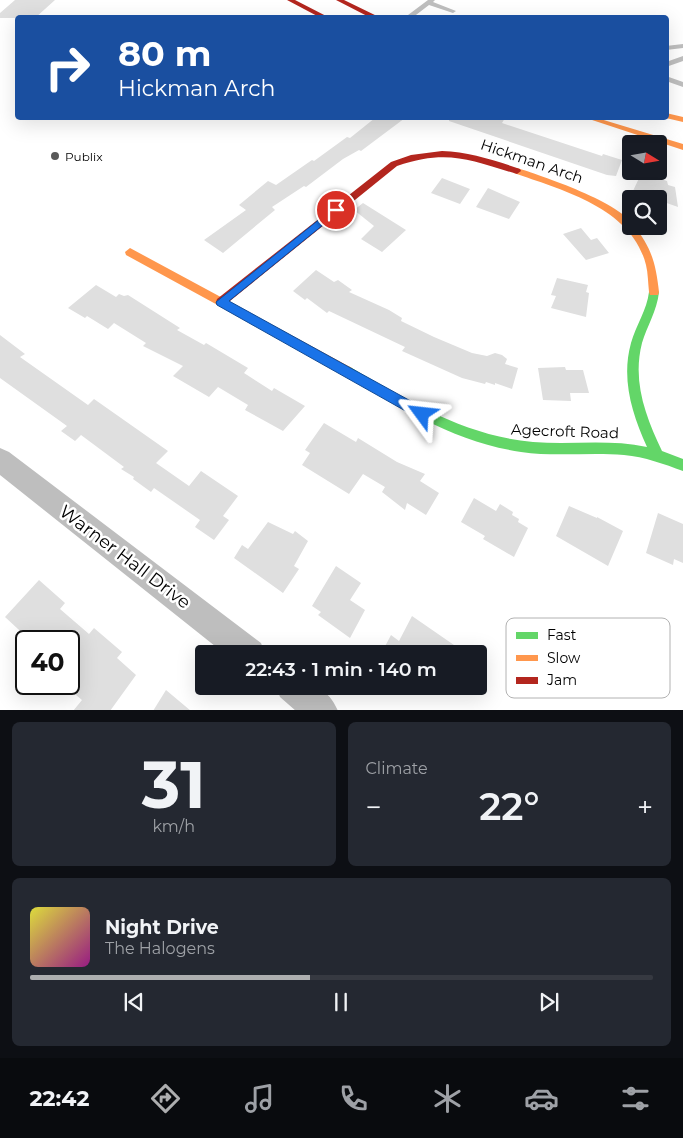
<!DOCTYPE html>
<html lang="en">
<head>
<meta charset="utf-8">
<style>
  :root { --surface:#171b24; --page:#242831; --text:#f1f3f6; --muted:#9ea1a6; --line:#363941; --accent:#adaeaf }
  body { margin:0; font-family:Montserrat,sans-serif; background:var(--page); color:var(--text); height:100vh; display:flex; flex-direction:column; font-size:19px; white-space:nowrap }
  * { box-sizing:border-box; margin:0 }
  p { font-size:16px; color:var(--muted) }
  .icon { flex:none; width:28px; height:28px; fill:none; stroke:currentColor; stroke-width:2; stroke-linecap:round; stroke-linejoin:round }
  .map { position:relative; height:710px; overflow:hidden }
  .drawer { display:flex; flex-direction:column; gap:12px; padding:12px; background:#0d0f14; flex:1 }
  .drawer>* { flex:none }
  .top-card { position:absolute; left:15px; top:15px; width:654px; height:105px; border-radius:5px; box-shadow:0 5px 20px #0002; background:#1a4fa0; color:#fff; overflow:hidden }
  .needle { width:32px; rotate:101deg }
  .fabs { position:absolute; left:622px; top:135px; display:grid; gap:10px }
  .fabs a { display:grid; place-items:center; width:45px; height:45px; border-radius:5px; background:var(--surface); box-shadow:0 5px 20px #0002; font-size:25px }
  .speed { position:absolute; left:15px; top:630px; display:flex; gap:10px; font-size:25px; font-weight:700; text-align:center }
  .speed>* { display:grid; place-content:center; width:65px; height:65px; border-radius:50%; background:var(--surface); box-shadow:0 5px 20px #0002; line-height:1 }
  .speed .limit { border:2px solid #111; border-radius:8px; background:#fff; color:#111 }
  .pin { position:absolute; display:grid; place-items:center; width:42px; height:42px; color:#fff; margin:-21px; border:2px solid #fff; border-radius:50%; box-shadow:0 1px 5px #0007 }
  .me { position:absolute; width:55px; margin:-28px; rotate:300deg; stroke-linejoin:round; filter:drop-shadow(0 0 4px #0008) }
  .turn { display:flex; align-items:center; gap:18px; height:105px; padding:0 20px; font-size:22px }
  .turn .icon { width:65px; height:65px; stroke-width:2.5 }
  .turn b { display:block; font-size:35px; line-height:42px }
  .big { font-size:38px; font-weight:600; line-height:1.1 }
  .drawer .tile { flex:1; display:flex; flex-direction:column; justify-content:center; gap:8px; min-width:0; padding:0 18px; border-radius:8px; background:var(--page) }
  .drawer .dial { align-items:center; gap:0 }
  .dial b { font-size:65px; line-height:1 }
  .song { display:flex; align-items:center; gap:15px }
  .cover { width:60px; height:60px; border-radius:8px; background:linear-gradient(135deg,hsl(60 70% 55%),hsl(310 70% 35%)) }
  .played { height:5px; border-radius:2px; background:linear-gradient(90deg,var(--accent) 45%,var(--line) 45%) }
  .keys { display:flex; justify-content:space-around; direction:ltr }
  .heat { display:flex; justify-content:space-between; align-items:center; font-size:28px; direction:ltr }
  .drawer .tiles { flex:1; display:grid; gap:12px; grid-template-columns:1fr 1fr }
  .tile:last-child { grid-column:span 2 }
  .trip { position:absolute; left:195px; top:645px; width:292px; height:50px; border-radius:5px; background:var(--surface); box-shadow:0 5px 20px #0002; font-weight:600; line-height:50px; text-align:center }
  .tabs { display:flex; height:80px; justify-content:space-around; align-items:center; background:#090b0e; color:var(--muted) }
  .tabs .icon { width:35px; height:35px }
  .tabs .on { color:var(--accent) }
  .tabs b { font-size:22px; color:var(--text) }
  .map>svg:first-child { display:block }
</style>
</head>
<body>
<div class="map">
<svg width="683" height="711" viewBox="0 0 683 711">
  <rect width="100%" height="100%" fill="#fff"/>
  <path fill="#dfdfdf" d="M15,0H55L35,18H0V13Z
    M375,118H405L361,151L359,150L343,159L306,187L304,186L272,207L275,210L223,253L204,240L246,210L239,205L268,181L276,185L312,160L314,161L347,137L350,138Z
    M449,118H505L502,123L602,156L603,154L622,160L616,176L607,175L449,121Z
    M649,175L667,181L668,185L675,187L678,207L633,191L640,176L648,178Z
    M442,178L470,189L460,204L431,193Z
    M488,188L520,202L509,219L476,207Z
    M363,203L406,230L382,252L361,239L374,226L354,210Z
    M581,228L591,240L597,238L609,253L586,260L563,234Z
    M316,270L334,282L338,280L352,290L349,292L389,310L402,318L401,321L434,337L472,353L487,356L495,353L502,355L507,359L505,364L518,368L512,389L495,383V385L486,382L485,384L462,378L402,351L405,347L329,311L327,313L307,298L305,300L293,291Z
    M557,278L588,285L586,292L589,293L586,317L551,308L556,296L551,295Z
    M96,285L116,297L119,294L124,296L128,295L180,328L177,330L204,345L206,343L248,368L244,373L272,391L274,388L305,406L283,431L245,410L248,405L218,387L209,397L173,376L183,366L143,346L146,343L114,323L108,329L87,316L85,318L68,308Z
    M0,335L25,354L20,357L88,405L94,399L168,451L156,463L189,486L201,471L238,496L223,516L229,520L214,540L195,527L200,520L154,488L151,492L133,479L134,477L121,469L124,467L81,435L75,441L61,431L67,426L0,378Z
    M565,367L566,370H583L589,393H570L571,401L543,400L538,368Z
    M324,423L356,442L358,438L397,462L425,474L420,481L439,493L426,515L407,503L405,510L382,492L385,487L363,474L349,494L302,465L310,453L305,450Z
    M474,498L496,511L500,504L513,512L512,515L519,519L518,522L528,528L514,557L483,539L485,536L461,522Z
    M569,506L597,518V517L623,531L608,566L556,536Z
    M658,513L683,524V563L674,559L673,565L646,553Z
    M268,522L293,534L295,531L308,541L294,566L299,569L283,593L234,558L242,545L248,549Z
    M336,566L361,583L350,600L365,610L350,638L318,615L321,612L312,606Z
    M39,580L65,603L60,609L89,634L94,628L122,652L117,658L136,675L110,711H73L82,700L76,695L77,686L69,678V641H31L5,617Z
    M412,616L467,654H381L391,635L399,641Z
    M166,690L191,711H153Z"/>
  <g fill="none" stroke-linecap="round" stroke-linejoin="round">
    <path fill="#bebebe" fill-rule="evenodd" d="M428,0H435L433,2L456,11L453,13L429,5L412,18H404Z
      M683,44V48L666,50V46Z
      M683,56V61L666,67V62Z
      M666,76L683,82V87L666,81Z"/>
    <path fill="#bebebe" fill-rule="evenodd" d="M0,448L9,452L261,643L265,654H225L0,475Z
      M276,686C303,686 325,680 338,711H296L280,697Z"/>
    <path fill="#63d668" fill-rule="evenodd" d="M654,288L659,292C657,311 647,326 642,343C632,382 646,417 662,451L683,459V471C664,464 645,457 624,455C590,452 555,457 521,452C455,442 400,408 344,374L342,371L344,368L348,366L352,368C409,402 466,436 533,442C572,445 610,439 647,447C632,414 621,379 631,343C636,325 647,310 649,292Z"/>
    <path fill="#ff974d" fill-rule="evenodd" d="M666,113L683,117V122L666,118Z
      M586,118H597L683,144V150Z
      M517,168C537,174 629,205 631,226H634C652,248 656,265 659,292L658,295H650L649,292C648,283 648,273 646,265C632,208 562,190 514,173V169Z
      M130,248L352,368L354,371L352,374L348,376L344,374L126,255L125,252Z"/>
    <path fill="#b3261e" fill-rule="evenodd" d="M287,0H295L330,18H321Z
      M336,0H344L381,18H371Z
      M442,151C469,152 494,160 520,169L521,171L517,174C469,160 448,149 397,166L225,305H217L216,302L217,299L391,162L411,155Z"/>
  </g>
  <path fill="#1a73e8" stroke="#114b97" d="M336,206L339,207V212L229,301L427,410L429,414L427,418L422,419L418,418L217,305L216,302Z"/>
  <circle fill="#595959" stroke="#fff" stroke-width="2" cx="55" cy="156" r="5"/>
  <g text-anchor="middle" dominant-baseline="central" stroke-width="5" stroke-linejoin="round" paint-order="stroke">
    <g font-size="12" fill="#000" stroke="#fff" text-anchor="start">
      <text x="65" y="156">Publix</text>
    </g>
    <g font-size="15" fill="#000" stroke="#fff">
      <text transform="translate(532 161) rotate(19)">Hickman Arch</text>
      <text transform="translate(565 431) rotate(2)">Agecroft Road</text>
    </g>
    <g font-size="18" fill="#000" stroke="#fff">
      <text transform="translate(125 557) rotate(37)">Warner Hall Drive</text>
    </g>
  </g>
  <rect x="506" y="618" width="164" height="80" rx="8" fill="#fff" stroke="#b2b2b2" stroke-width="1"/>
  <rect x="516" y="632" width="22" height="7" fill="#63d668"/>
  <rect x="516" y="655" width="22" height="6" fill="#ff974d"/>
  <rect x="516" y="677" width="22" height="7" fill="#b3261e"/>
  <g font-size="14" fill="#000">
    <text x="547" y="640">Fast</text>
    <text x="547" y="663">Slow</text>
    <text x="547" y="685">Jam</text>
  </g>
</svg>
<div class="fabs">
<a><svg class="needle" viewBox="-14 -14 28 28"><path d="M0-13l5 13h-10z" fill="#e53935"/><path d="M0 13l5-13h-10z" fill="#9ea1a6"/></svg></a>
<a><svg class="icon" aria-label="search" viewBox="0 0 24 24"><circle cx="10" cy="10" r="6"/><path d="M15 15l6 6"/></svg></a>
</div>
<div class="speed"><div class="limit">40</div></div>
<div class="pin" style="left:336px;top:210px;background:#d93025"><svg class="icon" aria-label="arrive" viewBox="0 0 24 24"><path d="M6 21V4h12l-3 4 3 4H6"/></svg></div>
<svg class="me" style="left:422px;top:414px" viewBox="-20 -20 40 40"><path d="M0-17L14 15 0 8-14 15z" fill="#1a73e8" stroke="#fff" stroke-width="4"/></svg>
<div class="trip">22:43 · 1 min · 140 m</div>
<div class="top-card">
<div class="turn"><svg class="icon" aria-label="right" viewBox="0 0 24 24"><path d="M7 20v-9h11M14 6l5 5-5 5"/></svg><div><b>80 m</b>Hickman Arch</div></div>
</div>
</div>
<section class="drawer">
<div class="tiles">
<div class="tile dial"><b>31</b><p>km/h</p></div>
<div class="tile"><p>Climate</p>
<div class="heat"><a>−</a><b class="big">22°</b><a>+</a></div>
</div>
<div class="tile">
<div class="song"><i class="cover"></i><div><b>Night Drive</b><p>The Halogens</p></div></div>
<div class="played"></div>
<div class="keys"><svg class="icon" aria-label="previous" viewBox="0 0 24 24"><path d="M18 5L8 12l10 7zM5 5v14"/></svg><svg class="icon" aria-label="pause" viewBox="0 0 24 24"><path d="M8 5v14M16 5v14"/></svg><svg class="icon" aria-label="next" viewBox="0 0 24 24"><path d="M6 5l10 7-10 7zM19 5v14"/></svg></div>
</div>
</div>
</section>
<nav class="tabs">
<b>22:42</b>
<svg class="icon on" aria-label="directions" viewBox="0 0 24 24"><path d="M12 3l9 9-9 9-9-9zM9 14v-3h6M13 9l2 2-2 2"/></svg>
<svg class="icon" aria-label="music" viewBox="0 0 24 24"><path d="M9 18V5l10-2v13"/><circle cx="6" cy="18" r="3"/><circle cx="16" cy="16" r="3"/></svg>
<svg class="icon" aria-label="phone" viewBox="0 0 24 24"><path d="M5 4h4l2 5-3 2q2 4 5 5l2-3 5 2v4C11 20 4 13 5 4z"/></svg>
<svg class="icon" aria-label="climate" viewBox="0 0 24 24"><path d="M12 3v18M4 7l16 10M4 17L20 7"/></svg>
<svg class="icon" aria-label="car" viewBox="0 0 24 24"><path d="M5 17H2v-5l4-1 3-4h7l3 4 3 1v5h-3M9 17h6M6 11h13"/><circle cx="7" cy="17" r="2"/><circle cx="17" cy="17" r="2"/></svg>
<svg class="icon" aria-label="filters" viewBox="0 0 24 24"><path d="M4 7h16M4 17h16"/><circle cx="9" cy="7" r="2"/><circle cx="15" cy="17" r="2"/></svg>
</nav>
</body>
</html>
